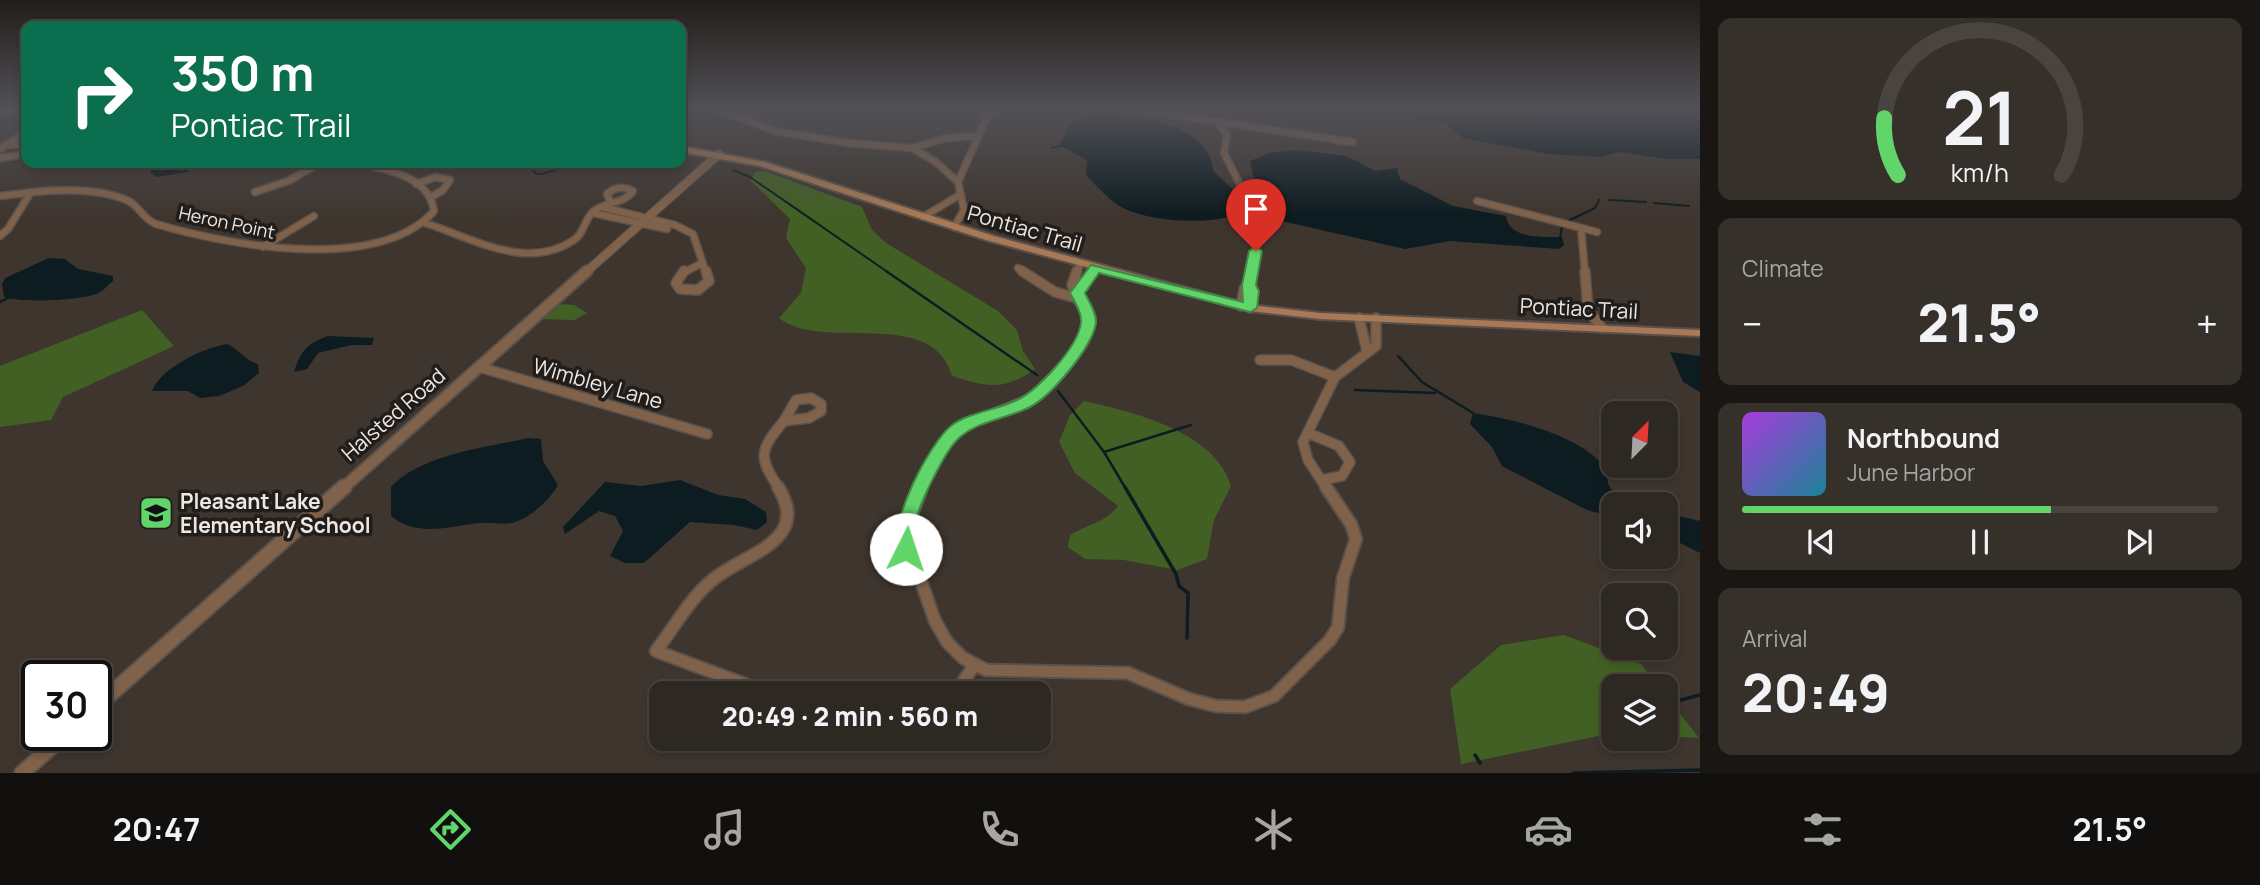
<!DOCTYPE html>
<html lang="en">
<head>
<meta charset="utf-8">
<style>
  :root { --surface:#2e2822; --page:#36302a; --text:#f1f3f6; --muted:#a7a6a5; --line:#494440; --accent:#61d46a }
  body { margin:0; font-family:Manrope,sans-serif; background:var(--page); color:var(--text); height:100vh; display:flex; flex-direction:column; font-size:26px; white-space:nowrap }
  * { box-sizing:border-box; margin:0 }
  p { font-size:23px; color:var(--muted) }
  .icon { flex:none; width:38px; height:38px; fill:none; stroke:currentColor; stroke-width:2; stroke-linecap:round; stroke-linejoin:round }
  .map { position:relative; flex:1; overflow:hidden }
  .drawer { display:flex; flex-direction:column; gap:18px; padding:18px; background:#191613; width:560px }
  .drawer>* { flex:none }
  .guide { position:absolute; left:21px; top:21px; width:665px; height:147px; border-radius:14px; box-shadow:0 4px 10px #0003,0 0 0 2px var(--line); background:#0b6e4f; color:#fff; overflow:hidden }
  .needle { width:46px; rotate:24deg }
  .tools { position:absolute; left:1601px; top:401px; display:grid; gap:14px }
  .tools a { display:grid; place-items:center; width:77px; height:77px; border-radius:14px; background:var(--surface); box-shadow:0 4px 10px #0003,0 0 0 2px var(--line); font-size:35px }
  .speed { position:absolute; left:21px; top:660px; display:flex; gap:14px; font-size:35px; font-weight:700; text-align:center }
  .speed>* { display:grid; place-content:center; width:91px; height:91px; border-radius:50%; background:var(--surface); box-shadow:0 4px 10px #0003,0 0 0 2px var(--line); line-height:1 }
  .speed .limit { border:4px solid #111; border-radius:10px; background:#fff; color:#111 }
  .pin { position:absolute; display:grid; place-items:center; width:60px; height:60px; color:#fff; margin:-72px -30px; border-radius:50% 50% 50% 0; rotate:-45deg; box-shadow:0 0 7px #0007 }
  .pin .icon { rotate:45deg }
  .me { position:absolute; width:77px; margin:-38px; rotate:4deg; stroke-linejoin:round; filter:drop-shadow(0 0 5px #0008) }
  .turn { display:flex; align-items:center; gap:24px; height:147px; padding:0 35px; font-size:32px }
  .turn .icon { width:91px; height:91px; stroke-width:2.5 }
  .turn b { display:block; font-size:49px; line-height:60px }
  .big { font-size:52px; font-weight:800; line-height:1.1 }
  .drawer .card { flex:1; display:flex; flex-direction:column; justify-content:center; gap:10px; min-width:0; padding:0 24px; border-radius:14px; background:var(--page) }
  .drawer .dial { align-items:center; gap:0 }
  .dial svg { height:182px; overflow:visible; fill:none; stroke:var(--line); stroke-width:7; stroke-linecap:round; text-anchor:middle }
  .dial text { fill:var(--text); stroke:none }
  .song { display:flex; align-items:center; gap:21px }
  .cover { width:84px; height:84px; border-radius:10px; background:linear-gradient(135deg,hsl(280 70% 55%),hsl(190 70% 35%)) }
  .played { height:7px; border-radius:4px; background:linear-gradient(90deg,var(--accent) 65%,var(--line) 65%) }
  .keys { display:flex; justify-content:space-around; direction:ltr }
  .heat { display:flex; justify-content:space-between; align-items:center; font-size:38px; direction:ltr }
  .trip { position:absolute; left:649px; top:681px; width:402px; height:70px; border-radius:14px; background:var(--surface); box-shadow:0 4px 10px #0003,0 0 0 2px var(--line); font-weight:800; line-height:70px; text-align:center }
  .dock { display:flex; height:112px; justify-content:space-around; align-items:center; background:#12100e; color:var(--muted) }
  .dock .icon { width:49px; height:49px }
  .dock .active { color:var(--accent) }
  .dock b { font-size:32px; color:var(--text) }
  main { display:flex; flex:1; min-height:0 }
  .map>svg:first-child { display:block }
</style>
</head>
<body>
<main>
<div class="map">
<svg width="1700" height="773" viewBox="0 0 1700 773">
  <rect width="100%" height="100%" fill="#3e352e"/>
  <path fill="#426024" d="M765,171L862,207L872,230L886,243L998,311L1017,330L1023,351L1035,369C1004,391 987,387 952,376C932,305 823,353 779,318L801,293L806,268L786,238L790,219L751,181L755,172Z
    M556,304L574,305L587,313L575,320L540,319Z
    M142,310L174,346L63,397L51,420L0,427V366Z
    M1084,401C1133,412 1215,431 1231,486L1214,520L1207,559L1177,570L1124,560L1085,559L1068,547L1070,535C1088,524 1105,523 1118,506L1075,473L1059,442L1070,415Z
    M1564,635L1641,664L1658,686H1614L1613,733L1461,764L1450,689L1501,645Z
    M1666,696L1699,738L1666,736Z"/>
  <path fill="#0d1c21" d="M1315,107H1700V159H1666L1620,152L1600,157L1549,154L1462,138L1444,122Z
    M1090,115C1127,111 1212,124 1213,171L1239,195L1243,211C1216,227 1149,222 1121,207C1111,201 1094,184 1086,175L1087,160L1059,145L1072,122Z
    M1296,150L1347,156L1375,171L1397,168L1400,179L1453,206L1506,216C1509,240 1545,237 1562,237L1564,245L1559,249L1450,241L1405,249L1277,220L1262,210L1252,195L1257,190L1250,161L1270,153Z
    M139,163H184L190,167L188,172L156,177L151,173V168Z
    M49,258L65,259L78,269L113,276V281C109,284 104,290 100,292C86,301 19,303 4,297L2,284L5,278Z
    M328,336L374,338L372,345H351L318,353L307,369L294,372C300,352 307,343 328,336Z
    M227,344C239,349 244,360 258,364L259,373L243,386L219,396L200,398L188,391H152C162,367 203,348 227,344Z
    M1670,352L1700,356V392L1683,382Z
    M1473,413C1512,419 1574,433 1602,464C1605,468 1605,473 1607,479C1610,495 1624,499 1638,504H1614L1613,517L1587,510L1502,466L1492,447L1470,424Z
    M528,438L541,439L543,461L558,485C550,500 529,519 512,523C502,525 490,522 480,523C450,526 418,538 391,516V487C422,454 485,448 528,438Z
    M680,480L718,495L745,499L766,512L767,522L757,530L734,525L690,522L644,563H625L610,556L623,531L615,516L599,511L565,534L563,527L605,482L641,486Z
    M1666,513L1700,521V553L1666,536Z"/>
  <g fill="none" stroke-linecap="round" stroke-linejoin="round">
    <path stroke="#0d1c21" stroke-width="2" d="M1051,148L1060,146
      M527,163L536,174H542L578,163
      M605,163H616
      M733,170L750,177L889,273
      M1609,200L1646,202
      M1654,203L1689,206
      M1568,221L1595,208L1599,200
      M1560,237L1562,227"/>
    <path stroke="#0d1c21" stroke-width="2.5" d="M886,271L1037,375
      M0,302L8,298
      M1398,356L1422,382L1473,413
      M1355,390L1435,393
      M1058,391L1104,452L1126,489
      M1104,452L1191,425"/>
    <path stroke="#0d1c21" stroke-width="3.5" d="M1125,487L1176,574L1179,586L1188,593L1187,638
      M1666,704L1700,695
      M1666,735L1669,738
      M1475,755L1480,763
      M1573,773L1700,770"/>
    <defs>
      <path id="minor-far2" d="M713,107L775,131L849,143L912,148L946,138L977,136
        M1121,107L1353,142L1335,140
        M1217,122L1227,135L1224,153L1260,224L1251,273
        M7,145L26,144
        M912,148L936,162L958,182
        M0,149L26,132
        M0,158L26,154
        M416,184L436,177L450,180L443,190L431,197
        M255,192L288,181L320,163
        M0,196C33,192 68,187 102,193C112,195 123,197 132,203C141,210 145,220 156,224C227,245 378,274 434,211C430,182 400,172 374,167L373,163
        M1477,201L1597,232
        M602,207L675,225L693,234L706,273
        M593,213L667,229
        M923,217L961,194
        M425,223C473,238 526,272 574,240C585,233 584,218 595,210C607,202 625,203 633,191C624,186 615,187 607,194L610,201
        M954,227L964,210L958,182L989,112L998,107
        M1581,228L1585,273
        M0,236L8,229L31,192
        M263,247L314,216
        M1018,268L1025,273
        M683,273L702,263
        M1077,273L1080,264
        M1092,273L1095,268"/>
      <path id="minor-far1" d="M684,271L676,283L680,289L698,290L709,281L706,271
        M1022,271L1055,292L1080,299
        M1585,271L1588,310L1602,328
        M1249,285L1252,271
        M1077,294L1093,271
        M1241,306L1244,289L1249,285L1252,291L1250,308
        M1359,318L1367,351
        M1260,360H1291L1335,377
        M479,367L707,434
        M811,398L821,404V411L809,418L784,421L796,400Z
        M1308,433L1339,446L1350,462L1342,476L1321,480
        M780,489C757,458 760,449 784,421
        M921,489L950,436L966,425L1032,398L1072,358L1085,334L1088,319L1072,285L1077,271
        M1327,489L1308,460L1303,442L1335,377L1376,346V318"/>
      <path id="minor" d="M922,487L909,522V547L935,621L947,642L963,658L986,670L1128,673L1189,699L1216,706L1245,707L1274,696L1330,640L1338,627L1343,578L1356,539L1351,524L1326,487
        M777,693L763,691L656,651C673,629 689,600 710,582C741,554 813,543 778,487
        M955,693L974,666"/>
      <path id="tertiary-far2" d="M585,273L719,154"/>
      <path id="tertiary-far1" d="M342,489L587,271"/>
      <path id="tertiary" d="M96,707L344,487
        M22,773L65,735"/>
      <path id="secondary" d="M0,109H26V113H0Z
        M681,146L765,162L994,236L1250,305L1320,313L1700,330V336L1320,319L1250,311L986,240L760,166L681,152Z"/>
    </defs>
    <use href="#minor-far2" stroke="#5a514b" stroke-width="9"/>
    <use href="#minor-far1" stroke="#5a514b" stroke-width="12"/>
    <use href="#minor" stroke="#5a514b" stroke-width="15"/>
    <use href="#tertiary-far2" stroke="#5a514b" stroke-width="10"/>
    <use href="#tertiary-far1" stroke="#5a514b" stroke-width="14"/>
    <use href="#tertiary" stroke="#5a514b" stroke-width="18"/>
    <use href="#secondary" stroke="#5a514b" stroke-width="4"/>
    <use href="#minor-far2" stroke="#80624b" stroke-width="6"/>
    <use href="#minor-far1" stroke="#80624b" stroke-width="9"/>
    <use href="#minor" stroke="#80624b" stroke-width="11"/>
    <use href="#tertiary-far2" stroke="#80624b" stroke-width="8"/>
    <use href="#tertiary-far1" stroke="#80624b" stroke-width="10"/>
    <use href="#tertiary" stroke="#80624b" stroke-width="14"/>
    <use href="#secondary" fill="#a87954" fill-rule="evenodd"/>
  </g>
  <linearGradient id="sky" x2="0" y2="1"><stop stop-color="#221d19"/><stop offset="0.5" stop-color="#525157"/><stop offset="1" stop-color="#525157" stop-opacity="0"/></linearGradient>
  <rect width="1700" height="216" fill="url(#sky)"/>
  <path fill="#61d46a" stroke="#3f8a45" stroke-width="2" d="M1256,247L1262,251L1256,285L1259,291L1257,308L1250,312L1099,273L1085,293C1089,302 1097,313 1096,323C1092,348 1051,396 1030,407C1007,419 975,421 957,440C945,452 918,505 916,522C915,530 916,540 916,549L906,556L900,554C885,527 930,442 952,425C970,412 997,410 1017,400C1038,390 1078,347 1081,323C1082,313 1075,302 1070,293L1091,265L1243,302L1242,285L1249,251Z"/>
  <defs>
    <symbol id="school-square" viewBox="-11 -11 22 22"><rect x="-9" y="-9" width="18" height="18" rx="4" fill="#61d46a" stroke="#211d1a"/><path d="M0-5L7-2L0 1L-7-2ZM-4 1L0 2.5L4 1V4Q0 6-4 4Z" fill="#111"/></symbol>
  </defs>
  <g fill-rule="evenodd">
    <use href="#school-square" x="137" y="494" width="38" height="38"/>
  </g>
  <g text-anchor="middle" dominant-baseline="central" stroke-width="7" stroke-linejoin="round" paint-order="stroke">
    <g font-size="18" fill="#ede7e3" stroke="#211d1a">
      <text transform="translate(227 222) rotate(12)">Heron Point</text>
    </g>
    <g font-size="21" fill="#ede7e3" stroke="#211d1a">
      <text transform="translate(1025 228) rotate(16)">Pontiac Trail</text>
      <text transform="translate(1579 308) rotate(3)">Pontiac Trail</text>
      <text transform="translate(598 383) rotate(16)">Wimbley Lane</text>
      <text transform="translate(393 414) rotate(-41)">Halsted Road</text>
    </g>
    <g font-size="21" font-weight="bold" fill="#ede7e3" stroke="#211d1a" text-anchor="start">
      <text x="180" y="501">Pleasant Lake<tspan x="180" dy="24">Elementary School</tspan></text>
    </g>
  </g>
</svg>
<div class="tools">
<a><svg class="needle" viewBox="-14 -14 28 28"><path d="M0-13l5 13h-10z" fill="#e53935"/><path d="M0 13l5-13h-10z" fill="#a7a6a5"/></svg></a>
<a><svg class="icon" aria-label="sound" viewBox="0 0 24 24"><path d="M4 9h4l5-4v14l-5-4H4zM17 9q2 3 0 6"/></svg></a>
<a><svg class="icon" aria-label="search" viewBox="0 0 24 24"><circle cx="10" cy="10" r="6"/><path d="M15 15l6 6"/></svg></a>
<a><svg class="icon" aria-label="layers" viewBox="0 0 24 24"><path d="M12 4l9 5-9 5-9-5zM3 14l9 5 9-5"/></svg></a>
</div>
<div class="speed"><div class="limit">30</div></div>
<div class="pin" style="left:1256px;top:251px;background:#d93025"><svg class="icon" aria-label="arrive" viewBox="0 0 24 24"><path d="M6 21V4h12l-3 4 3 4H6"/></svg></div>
<svg class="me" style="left:906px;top:549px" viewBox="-20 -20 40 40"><circle r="19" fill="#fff"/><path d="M0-13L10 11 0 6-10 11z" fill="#61d46a"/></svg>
<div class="trip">20:49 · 2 min · 560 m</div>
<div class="guide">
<div class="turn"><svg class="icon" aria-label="right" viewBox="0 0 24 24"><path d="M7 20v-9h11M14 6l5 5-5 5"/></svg><div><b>350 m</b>Pontiac Trail</div></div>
</div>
</div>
<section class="drawer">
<div class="card dial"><svg viewBox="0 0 100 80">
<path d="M14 69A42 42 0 1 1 86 69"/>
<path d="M14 69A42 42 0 0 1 8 44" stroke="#61d46a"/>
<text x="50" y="56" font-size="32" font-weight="700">21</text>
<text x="50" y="72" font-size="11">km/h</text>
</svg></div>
<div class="card"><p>Climate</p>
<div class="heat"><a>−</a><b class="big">21.5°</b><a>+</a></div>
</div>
<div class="card">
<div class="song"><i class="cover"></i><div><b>Northbound</b><p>June Harbor</p></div></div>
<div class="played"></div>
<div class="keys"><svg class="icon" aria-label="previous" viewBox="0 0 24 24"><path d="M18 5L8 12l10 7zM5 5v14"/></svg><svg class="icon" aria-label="pause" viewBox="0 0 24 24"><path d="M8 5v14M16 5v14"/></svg><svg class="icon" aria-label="next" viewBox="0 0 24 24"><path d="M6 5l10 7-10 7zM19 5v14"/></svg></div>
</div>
<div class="card"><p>Arrival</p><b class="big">20:49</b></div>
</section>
</main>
<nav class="dock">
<b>20:47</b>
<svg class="icon active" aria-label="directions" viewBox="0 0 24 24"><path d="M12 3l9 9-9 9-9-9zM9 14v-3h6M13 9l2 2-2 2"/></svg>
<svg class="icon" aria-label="music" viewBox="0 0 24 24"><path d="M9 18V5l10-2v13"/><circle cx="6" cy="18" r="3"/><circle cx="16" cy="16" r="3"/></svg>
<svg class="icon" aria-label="phone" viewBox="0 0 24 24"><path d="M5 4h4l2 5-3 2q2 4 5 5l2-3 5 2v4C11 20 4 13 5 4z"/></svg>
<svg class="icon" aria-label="climate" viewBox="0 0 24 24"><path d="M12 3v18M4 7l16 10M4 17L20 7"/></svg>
<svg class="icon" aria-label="car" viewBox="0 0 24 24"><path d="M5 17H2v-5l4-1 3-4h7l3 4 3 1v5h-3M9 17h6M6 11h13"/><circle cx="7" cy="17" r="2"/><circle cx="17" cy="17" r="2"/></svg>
<svg class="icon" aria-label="filters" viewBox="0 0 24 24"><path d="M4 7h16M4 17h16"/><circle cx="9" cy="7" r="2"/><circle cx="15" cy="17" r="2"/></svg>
<b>21.5°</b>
</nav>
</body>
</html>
